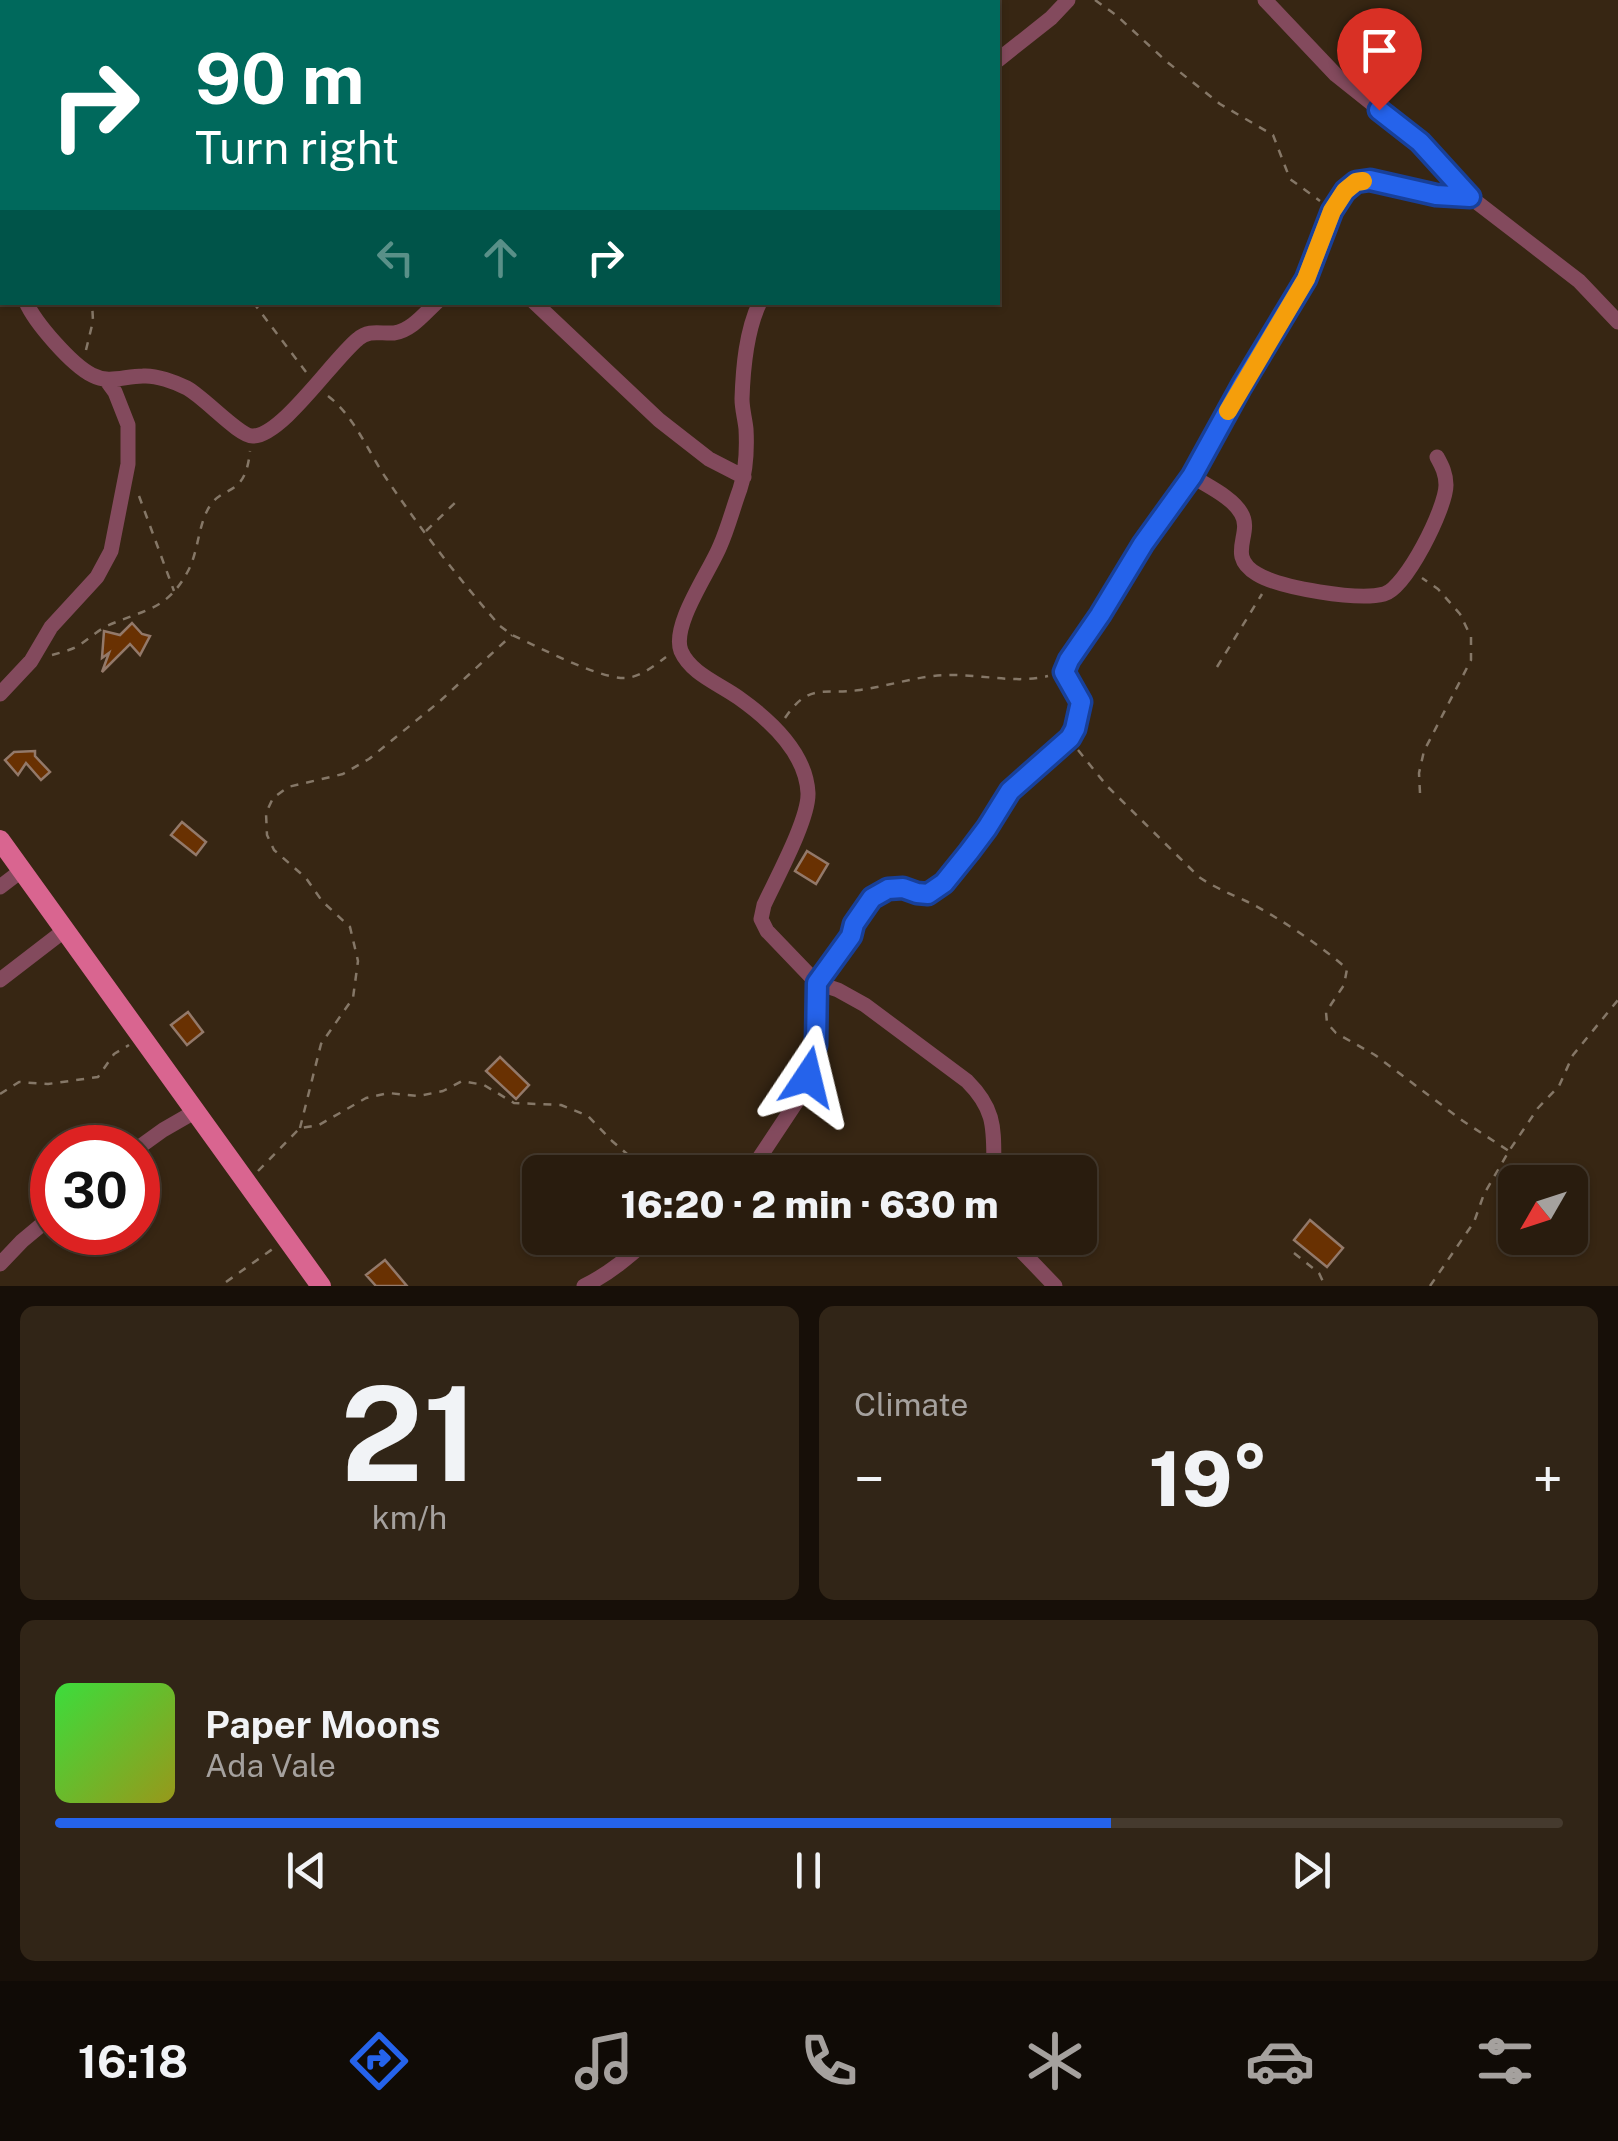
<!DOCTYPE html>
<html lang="en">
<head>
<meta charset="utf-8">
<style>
  :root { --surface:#291c0e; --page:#312517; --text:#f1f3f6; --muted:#a5a19e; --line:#453a2e; --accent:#2563eb }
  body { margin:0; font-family:"Public Sans",sans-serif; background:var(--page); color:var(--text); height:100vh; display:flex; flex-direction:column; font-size:38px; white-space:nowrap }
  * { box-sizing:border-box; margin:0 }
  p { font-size:32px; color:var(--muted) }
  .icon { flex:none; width:55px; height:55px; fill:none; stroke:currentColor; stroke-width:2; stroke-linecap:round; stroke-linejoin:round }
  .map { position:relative; height:1286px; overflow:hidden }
  .panel { display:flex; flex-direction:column; gap:20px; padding:20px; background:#170f08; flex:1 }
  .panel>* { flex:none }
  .hud { position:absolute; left:0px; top:0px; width:1000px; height:305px; box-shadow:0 2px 8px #0004,0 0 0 2px var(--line); background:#00695c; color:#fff; overflow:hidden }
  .needle { width:65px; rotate:231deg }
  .tools { position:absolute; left:1498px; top:1165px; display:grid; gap:20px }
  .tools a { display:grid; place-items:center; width:90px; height:90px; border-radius:15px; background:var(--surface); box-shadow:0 2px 8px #0004,0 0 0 2px var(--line); font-size:50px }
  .speed { position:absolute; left:30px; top:1125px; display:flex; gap:20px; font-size:50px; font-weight:700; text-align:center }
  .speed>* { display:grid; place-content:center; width:130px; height:130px; border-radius:50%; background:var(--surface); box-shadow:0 2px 8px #0004,0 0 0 2px var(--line); line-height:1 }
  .speed .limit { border:15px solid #d22; background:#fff; color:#111 }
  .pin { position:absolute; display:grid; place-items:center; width:85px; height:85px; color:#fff; margin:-102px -42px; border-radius:50% 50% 50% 0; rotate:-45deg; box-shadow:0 0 10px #0007 }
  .pin .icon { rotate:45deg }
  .me { position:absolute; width:110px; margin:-55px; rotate:10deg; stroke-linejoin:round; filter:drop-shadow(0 0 8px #0008) }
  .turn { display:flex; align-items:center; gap:35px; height:210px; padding:0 30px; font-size:45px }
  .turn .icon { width:130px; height:130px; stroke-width:2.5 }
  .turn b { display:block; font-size:70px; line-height:85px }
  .lanes { display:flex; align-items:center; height:95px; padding:0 30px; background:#0003; justify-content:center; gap:50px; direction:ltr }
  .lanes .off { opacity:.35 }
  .big { font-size:75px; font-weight:800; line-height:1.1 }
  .panel .tile { flex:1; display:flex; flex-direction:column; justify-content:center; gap:15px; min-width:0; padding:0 35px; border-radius:15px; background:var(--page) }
  .panel .dial { align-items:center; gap:0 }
  .dial b { font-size:130px; line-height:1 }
  .song { display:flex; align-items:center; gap:30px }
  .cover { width:120px; height:120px; border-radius:15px; background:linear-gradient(135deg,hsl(120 70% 55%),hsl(60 70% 35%)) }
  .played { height:10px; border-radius:5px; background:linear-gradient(90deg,var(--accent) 70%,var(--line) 70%) }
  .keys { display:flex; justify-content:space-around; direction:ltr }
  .heat { display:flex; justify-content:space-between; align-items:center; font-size:55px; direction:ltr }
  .panel .tiles { flex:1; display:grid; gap:20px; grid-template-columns:1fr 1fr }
  .tile:last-child { grid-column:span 2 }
  .trip { position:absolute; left:522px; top:1155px; width:575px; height:100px; border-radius:15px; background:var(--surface); box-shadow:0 2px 8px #0004,0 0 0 2px var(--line); font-weight:800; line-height:100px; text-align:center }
  .dock { display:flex; height:160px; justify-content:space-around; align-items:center; background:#100b06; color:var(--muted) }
  .dock .icon { width:70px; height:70px }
  .dock .on { color:var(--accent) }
  .dock b { font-size:45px; color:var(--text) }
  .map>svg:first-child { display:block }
</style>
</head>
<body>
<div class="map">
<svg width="1618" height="1286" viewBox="0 0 1618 1286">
  <rect width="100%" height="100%" fill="#372613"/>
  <path fill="#693102" stroke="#93796a" stroke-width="2.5" d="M132,623L142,634L150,636L140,655L130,644L102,672L109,653L102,658L104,631L120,635Z
    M35,751V756L50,772L41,780L26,763L18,775L5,760L14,752Z
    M182,822L206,842L196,855L171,835Z
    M807,851L828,864L816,884L795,871Z
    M188,1012L203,1032L187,1045L171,1025Z
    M500,1057L529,1085L516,1099L486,1071Z
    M1310,1220L1343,1248L1327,1267L1294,1240Z
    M385,1260L407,1286H376L366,1275Z"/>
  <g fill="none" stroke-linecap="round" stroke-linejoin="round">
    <path stroke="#857767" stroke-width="2.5" stroke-dasharray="8 8" stroke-linecap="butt" d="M696,0L698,2
      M1095,0L1116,15L1166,61L1220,104L1273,135L1290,179L1320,201
      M0,184L2,182
      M253,302L306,372
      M86,350L93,321L92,302
      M328,396C355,417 367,450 386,478C421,530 459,579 500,626L512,635C539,647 597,678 624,678C639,678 654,666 666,657
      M139,496L174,591
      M426,531L460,498
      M52,655C59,653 67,651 74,648C86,642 95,632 107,626C144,609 167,611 188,571C198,552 198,529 207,511C221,482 245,501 250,451
      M1217,667L1262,594
      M785,718C809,682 823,695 860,690C889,686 917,676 946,675C980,674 1017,684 1048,676
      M1078,750L1107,786L1199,877C1215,888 1231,894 1248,902C1278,917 1323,947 1347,969L1344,985L1326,1012L1327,1023L1336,1033L1375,1055L1463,1121L1509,1151
      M1420,793L1419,773L1424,751L1471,660V637L1460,614L1438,589L1422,578
      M0,1094L19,1082L48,1084L98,1077L114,1054L129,1045
      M300,1128L321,1044L353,998L358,961L350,927L322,901L306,878L274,850L267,835L266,813L273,798L288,787L343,774L369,759L439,702L512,635
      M258,1171L300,1128L319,1125L366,1098L388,1093L419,1096L443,1091L462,1081L484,1085L514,1103L561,1105L588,1116L612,1141L648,1172
      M1294,1253L1319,1273L1325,1286
      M226,1282L274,1248
      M1430,1286L1474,1222L1484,1194L1509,1151L1538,1108L1559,1086L1573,1055L1618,1000"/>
    <path stroke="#834a5d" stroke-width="15" d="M306,0L308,2
      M595,0L596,2
      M1265,0L1336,75L1420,142L1470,197L1579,281L1618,322
      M75,2L78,0
      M547,2L548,0
      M0,34L2,32
      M998,60L1051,18L1068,0
      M0,250L2,254
      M26,302C35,323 72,365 92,375C109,384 124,376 143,376C156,375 175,382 187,388C205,398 240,437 253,436C282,436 334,358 358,339C369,329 381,334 394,333C411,331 425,313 437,302
      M534,302L659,420L709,459L744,477
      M760,302C746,331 743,368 742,399C742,409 745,419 746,429C747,448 746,471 740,489C733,508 728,528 720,546C710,571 671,625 681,651C691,674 720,684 739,698C770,720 806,752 808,793C809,819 776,879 764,905L761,919L767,931L817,983L838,990L865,1005L967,1081C998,1112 993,1132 994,1172
      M1192,476C1207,486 1232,497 1241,513C1254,534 1225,555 1257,574C1280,588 1358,601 1384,594C1406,588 1446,508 1446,485C1446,474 1442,466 1437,457
      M0,694L31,661L51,627L97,577L111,551L128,464V425L115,392L107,381
      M0,887L21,871
      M0,980L65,930
      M138,1148L163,1130L196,1111
      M750,1172L801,1095L808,1077L816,1045L817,983L851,936L854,924L872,898L888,889L903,888L917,893L929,894L945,883L987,828L1009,791L1070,738L1075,729L1081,702L1064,673L1069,659L1100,615L1143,544L1192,476L1241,387L1306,279L1333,211L1345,191L1356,182L1370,181L1436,195L1470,197
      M1009,1238L1055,1286
      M0,1264L22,1241L52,1216
      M584,1286C609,1274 630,1256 650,1238"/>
    <path stroke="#d96590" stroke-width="20" d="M0,840L321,1286"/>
  </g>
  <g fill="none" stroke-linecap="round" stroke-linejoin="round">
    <defs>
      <path id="route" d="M808,1077L816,1045L817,983L851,936L854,924L872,898L888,889L903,888L917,893L928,894L944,883L969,852L987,828L1010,791L1070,738L1075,729L1081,702L1064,672L1069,660L1100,615L1143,544L1192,476L1241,387L1306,279L1332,211L1345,191L1356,182L1370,180L1436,195L1470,197L1420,142L1379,110"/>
    </defs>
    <use href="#route" stroke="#184099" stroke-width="25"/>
    <use href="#route" stroke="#2563eb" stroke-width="18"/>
    <path stroke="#f59e0b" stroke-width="18" d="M1228,411L1306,279L1332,211L1345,191L1356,182L1363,181"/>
  </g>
</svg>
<div class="tools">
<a><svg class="needle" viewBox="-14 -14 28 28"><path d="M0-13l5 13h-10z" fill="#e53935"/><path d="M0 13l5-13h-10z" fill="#a5a19e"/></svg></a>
</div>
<div class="speed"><div class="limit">30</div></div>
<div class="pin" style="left:1379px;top:110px;background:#d93025"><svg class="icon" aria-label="arrive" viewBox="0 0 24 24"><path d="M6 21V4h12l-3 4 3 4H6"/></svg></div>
<svg class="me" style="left:808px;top:1077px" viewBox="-20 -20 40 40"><path d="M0-17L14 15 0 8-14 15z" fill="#2563eb" stroke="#fff" stroke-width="4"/></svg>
<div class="trip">16:20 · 2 min · 630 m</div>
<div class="hud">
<div class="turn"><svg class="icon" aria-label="right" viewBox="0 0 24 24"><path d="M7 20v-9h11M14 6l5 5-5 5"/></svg><div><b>90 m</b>Turn right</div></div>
<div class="lanes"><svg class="icon off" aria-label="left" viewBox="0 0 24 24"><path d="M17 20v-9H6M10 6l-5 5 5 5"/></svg><svg class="icon off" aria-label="ahead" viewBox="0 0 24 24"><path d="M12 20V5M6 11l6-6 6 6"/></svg><svg class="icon" aria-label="right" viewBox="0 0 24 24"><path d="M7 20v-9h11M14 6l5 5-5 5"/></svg></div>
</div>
</div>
<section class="panel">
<div class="tiles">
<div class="tile dial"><b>21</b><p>km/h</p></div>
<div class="tile"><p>Climate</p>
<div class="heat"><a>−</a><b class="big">19°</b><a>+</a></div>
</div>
<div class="tile">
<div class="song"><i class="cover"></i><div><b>Paper Moons</b><p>Ada Vale</p></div></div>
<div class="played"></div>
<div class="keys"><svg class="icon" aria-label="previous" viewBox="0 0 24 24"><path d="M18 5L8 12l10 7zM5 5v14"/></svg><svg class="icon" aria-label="pause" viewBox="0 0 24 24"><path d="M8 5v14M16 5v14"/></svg><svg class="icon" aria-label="next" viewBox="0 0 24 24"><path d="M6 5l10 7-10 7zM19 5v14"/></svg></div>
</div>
</div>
</section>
<nav class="dock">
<b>16:18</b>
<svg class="icon on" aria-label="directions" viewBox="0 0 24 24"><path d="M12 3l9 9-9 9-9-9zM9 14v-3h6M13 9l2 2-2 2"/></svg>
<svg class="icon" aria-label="music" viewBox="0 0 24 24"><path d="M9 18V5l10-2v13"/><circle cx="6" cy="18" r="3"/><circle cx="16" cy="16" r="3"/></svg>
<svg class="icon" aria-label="phone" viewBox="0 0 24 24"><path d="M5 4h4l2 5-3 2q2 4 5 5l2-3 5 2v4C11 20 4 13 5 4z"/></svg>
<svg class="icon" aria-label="climate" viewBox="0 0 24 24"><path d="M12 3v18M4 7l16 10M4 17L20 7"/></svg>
<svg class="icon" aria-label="car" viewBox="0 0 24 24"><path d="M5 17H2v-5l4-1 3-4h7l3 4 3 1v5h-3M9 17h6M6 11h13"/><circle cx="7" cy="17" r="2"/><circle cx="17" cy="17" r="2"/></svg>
<svg class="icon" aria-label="filters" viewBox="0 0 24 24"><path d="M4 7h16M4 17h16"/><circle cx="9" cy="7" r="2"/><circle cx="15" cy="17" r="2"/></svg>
</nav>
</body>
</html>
